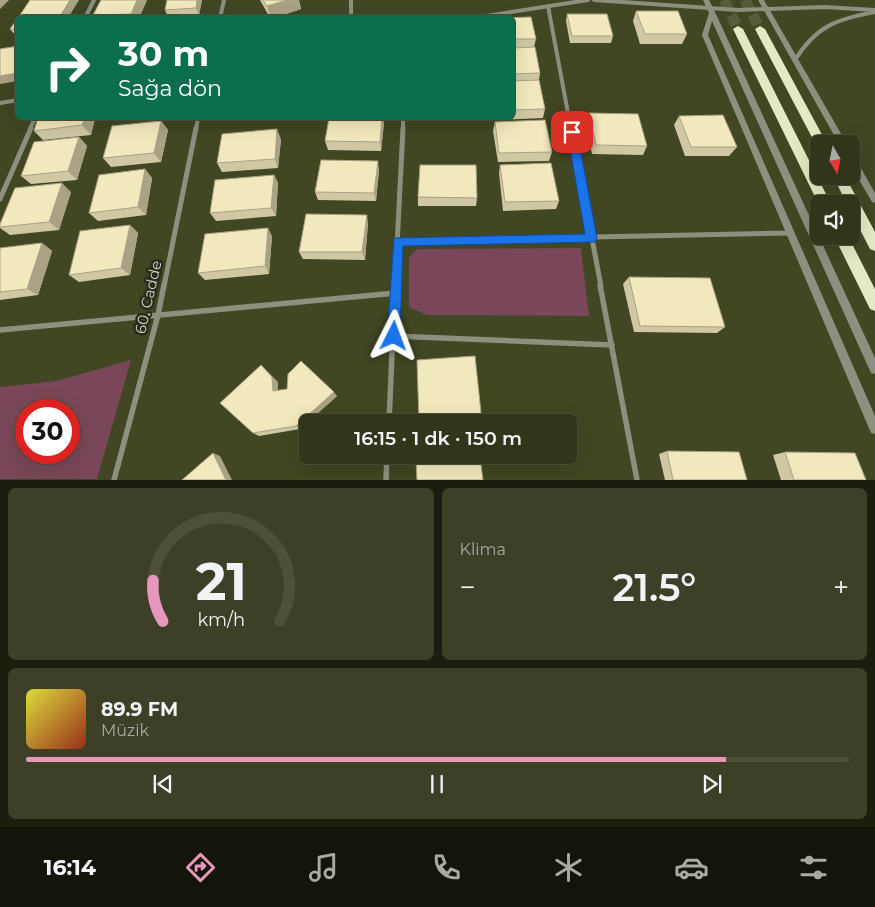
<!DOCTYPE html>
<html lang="tr">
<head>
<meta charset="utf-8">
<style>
  :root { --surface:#31351a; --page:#3d4027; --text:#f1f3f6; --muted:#a8aba2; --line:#4c5039; --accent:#e797bd }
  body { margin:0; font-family:Montserrat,sans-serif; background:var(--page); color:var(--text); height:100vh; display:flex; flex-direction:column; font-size:19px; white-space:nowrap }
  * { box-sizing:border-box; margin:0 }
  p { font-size:16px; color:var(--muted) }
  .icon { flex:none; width:28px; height:28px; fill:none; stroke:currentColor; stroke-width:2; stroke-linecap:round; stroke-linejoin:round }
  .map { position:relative; height:480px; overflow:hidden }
  .drawer { display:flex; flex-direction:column; gap:8px; padding:8px; background:#1b1d0e; flex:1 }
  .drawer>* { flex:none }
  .top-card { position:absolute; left:15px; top:15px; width:500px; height:105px; border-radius:8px; box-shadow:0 5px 20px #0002,0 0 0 1px var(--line); background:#0b6e4f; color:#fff; overflow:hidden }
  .needle { width:32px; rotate:171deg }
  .controls { position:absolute; left:810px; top:135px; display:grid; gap:10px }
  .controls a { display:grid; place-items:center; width:50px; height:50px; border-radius:8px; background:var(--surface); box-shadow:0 5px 20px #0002,0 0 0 1px var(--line); font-size:25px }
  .speed { position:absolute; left:15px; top:399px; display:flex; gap:10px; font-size:25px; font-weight:700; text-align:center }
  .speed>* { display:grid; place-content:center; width:65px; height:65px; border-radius:50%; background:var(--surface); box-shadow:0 5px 20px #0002,0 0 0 1px var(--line); line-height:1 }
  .speed .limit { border:8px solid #d22; background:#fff; color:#111 }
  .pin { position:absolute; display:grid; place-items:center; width:42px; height:42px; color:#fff; margin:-21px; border-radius:10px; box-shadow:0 2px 8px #0006 }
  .me { position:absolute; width:55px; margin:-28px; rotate:3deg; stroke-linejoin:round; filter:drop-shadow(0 0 4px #0008) }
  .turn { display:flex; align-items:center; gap:18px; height:105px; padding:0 20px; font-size:22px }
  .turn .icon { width:65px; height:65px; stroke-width:2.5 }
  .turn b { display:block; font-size:35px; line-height:42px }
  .big { font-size:38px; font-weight:600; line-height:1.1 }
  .drawer .card { flex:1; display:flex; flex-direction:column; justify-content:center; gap:8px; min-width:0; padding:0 18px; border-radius:8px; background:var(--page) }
  .drawer .dial { align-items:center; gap:0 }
  .dial svg { height:130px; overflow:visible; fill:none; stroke:var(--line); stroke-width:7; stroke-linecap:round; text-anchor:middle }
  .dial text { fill:var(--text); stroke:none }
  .song { display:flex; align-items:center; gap:15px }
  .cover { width:60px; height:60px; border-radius:8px; background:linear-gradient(135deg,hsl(60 70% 55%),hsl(10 70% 35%)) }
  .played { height:5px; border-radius:2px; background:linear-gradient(90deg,var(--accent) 85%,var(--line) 85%) }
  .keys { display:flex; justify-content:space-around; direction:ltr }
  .heat { display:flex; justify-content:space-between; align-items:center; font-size:28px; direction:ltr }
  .drawer .tiles { flex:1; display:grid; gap:8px; grid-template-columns:1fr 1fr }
  .card:last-child { grid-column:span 2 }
  .trip { position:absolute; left:299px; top:414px; width:278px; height:50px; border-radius:8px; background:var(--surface); box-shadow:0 5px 20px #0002,0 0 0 1px var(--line); font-weight:600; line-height:50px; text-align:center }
  .tabs { display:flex; height:80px; justify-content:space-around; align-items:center; background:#14150a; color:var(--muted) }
  .tabs .icon { width:35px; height:35px }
  .tabs .active { color:var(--accent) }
  .tabs b { font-size:22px; color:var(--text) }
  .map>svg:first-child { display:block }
</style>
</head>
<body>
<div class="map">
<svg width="875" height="480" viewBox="0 0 875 480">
  <rect width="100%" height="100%" fill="#414723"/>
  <path fill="#794759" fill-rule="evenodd" d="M581,248L589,316L427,315L409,307V257L417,249Z
    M131,360L97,479H0V387L56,381ZM26,410H69V452H26Z"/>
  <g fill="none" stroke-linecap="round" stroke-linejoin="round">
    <path stroke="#565c3b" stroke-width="11" stroke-dasharray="11 5.5" stroke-linecap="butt" d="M724,0L738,29
      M745,0L760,29"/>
    <path stroke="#8c907f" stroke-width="4" d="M351,0V18
      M594,0L738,10L824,7L875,10
      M548,6L571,129
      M85,18L94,0
      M220,18L224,0
      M473,18L588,0
      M795,60C816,26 837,19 875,12
      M0,103L18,100
      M30,129L35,118
      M196,129L198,118
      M403,129V118"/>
    <path stroke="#8c907f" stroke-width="5" d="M571,128L601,286
      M0,199L31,128
      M398,241L790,233
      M164,286L196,128
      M395,286L403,128"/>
    <path stroke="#8c907f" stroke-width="5.5" d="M600,285L637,480
      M0,330L396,293
      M393,336L612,345
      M389,422L395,285
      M114,480L158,315L164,285
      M386,480L387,455"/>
    <path fill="#8c907f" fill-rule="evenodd" d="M703,0H709L715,12L875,358V374L871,373L712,21L708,35L875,416V434L871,433L702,35L709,13Z
      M758,0H764L847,144H839Z
      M851,155L854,156L875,193V203L872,202L851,166Z"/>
    <path fill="#e2eac4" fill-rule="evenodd" d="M738,26L743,29L831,204L819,205L733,29Z
      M760,26L765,29L827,144H819V148L817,147L755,29Z
      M833,176H845L875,232V251L870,249L851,212V204H847Z
      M834,236H848L875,289V311L870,309Z"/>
  </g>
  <path fill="#cfc8a3" d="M147,0L139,18H95L93,15Z
    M202,0L199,15L168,17L165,10Z
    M260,0H299L301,9L274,18H270Z
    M636,11L687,34L682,44H640L633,21Z
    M567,14L613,36L611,43H570L566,21Z
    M18,18V36H16L10,29Z
    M512,18L536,39L534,47L540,73L539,80L545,109L543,118L494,120L493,118H512Z
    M589,113L647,146L643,155L592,154L585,122Z
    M679,116L737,147L729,156H685L674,125Z
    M38,118H95L91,135L43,140L34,131Z
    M161,121L168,130L161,162L111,167L103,158Z
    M495,122L552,152L549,161L498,162L493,131Z
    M384,123L381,151L328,150L325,141Z
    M79,137L87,146L77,180L31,184L21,176Z
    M281,139L278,168L222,172L217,163Z
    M500,165L559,201L556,209L503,211L499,173Z
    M145,169L152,178L146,215L98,221L89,213Z
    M379,170L376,201L318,200L315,192Z
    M274,175L278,183L276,216L216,221L210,213Z
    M71,192L59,230L10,235L0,228V224Z
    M418,197L477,198L476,206H418Z
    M368,223L365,260L303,259L299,252Z
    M130,225L138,233L130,275L79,282L69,275Z
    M272,236L269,274L205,280L198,273Z
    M42,243L52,251L38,295L0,300V248Z
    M629,277L725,327L717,333L634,332L623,284Z
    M278,382V391L337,396L300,429L259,436L253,433Z
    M667,451L747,480H665L659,454Z
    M785,452L866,480H781L773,455Z"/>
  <path fill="#a9a284" d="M0,0H9L0,9Z
    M70,0H79L68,18H59Z
    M137,0H147L139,18H133L131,14Z
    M197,0H202L199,15L196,8Z
    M287,0H299L301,9L274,18H271L267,6Z
    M18,73V81L0,84V76Z
    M85,118H95L91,135L82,125Z
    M382,118H383L384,123L381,151L380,142Z
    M161,121L168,130L161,162L154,153Z
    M277,129L281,139L278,168L275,159Z
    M79,137L87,146L77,180L68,171Z
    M378,161L379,170L376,201L374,193Z
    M145,169L152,178L146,215L138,207Z
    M274,175L278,183L276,216L271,208Z
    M62,183L71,192L59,230L49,222Z
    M367,215L368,223L365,260L362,252Z
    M130,225L138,233L130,275L121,268Z
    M268,228L272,236L269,274L265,266Z
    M42,243L52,251L38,295L27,289Z
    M261,365L278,382V396L273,391Z
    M334,392L337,396L300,429L296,426Z
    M213,453L220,456L232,480H226Z"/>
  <path fill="#f1e8bd" stroke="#a9a284" d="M30,0H70L59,18H18Z
    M101,0H137L131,14L93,15Z
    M167,0H197L196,8L165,10Z
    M263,0H287L267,6Z
    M636,11H678L687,34H645Z
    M567,14H607L613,36H572Z
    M531,17L536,39H512V18H499Z
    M18,18V29H10Z
    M18,46V73L0,76V49Z
    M535,47L540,73L512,74V48Z
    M539,80L545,109L512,110V81Z
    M589,113L638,114L647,146L596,145Z
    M723,115L737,147H691L679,116Z
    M38,118H85L82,125L34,131Z
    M329,118H382L380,142L325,141Z
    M545,120L552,152L499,153L495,122Z
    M161,121L154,153L103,158L112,126Z
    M277,129L275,159L217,163L222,134Z
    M79,137L68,171L21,176L34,142Z
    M321,160L378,161L374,193L315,192Z
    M551,163L559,201L505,202L500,165Z
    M420,165H476L477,198L418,197Z
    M145,169L138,207L89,213L99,175Z
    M274,175L271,208L210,213L215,180Z
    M62,183L49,222L0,227V224L15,188Z
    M306,214L367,215L362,252H299Z
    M130,225L121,268L69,275L80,231Z
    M268,228L265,266L198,273L205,234Z
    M42,243L27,289L0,292V248Z
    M629,277L710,278L725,327L640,326Z
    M475,356L482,422H419L417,360Z
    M301,361L334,392L296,426L253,433L220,403L261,365L272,377L273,391L287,389L288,374Z
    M667,451L739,452L747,480H673Z
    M785,452L855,453L866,480H794Z
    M213,453L226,480H182Z
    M480,457L483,480H417L416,461Z"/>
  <path fill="#1a73e8" stroke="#114b97" d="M572,128L577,132L597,238L595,242L403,246L400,336L398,341L394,342L389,341L387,336L394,238L585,234L567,132Z"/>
  <g text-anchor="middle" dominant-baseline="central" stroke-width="5" stroke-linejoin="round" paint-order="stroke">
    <g font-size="15" fill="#d0d5c0" stroke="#292c1c">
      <text transform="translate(148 297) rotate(-77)">60. Cadde</text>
    </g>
  </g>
</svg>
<div class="controls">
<a><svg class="needle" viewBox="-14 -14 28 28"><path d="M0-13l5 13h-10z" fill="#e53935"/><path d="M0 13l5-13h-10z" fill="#a8aba2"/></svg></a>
<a><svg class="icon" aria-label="sound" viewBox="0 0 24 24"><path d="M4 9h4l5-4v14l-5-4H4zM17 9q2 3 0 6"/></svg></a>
</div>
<div class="speed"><div class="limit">30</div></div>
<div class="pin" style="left:572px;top:132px;background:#d93025"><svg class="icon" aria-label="arrive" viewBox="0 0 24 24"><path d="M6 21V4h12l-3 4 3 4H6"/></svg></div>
<svg class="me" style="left:394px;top:336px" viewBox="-20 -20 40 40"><path d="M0-17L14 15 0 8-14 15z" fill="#1a73e8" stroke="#fff" stroke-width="4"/></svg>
<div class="trip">16:15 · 1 dk · 150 m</div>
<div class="top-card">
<div class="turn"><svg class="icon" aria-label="right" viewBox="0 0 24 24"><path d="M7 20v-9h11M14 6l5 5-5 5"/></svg><div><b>30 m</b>Sağa dön</div></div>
</div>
</div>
<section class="drawer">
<div class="tiles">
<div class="card dial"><svg viewBox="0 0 100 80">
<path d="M14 69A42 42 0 1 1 86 69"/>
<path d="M14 69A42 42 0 0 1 8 44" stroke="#e797bd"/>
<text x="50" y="56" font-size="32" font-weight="700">21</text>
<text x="50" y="72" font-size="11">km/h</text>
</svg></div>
<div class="card"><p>Klima</p>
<div class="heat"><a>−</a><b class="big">21.5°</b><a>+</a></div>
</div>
<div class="card">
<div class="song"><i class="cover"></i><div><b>89.9 FM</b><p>Müzik</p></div></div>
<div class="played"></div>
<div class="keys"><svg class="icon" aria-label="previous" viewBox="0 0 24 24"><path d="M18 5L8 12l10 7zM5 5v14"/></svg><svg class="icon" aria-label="pause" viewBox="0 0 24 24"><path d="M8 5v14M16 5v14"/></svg><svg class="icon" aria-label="next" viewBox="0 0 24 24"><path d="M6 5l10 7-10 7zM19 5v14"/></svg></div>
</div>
</div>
</section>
<nav class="tabs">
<b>16:14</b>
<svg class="icon active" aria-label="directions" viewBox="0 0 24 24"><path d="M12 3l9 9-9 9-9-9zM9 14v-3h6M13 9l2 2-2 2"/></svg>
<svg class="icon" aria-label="music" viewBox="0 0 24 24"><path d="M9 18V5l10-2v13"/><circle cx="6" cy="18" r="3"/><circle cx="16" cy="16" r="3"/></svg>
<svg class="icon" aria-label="phone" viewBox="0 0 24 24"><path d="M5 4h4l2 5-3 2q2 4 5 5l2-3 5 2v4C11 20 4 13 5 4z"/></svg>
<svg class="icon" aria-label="climate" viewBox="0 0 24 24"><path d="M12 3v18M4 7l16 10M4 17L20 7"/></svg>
<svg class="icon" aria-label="car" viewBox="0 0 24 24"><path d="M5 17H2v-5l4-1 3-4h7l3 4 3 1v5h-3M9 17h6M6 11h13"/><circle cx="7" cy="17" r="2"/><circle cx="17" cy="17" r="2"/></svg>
<svg class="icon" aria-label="filters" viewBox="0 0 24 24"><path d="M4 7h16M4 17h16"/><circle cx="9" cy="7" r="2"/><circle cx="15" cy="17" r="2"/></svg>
</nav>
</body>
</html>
